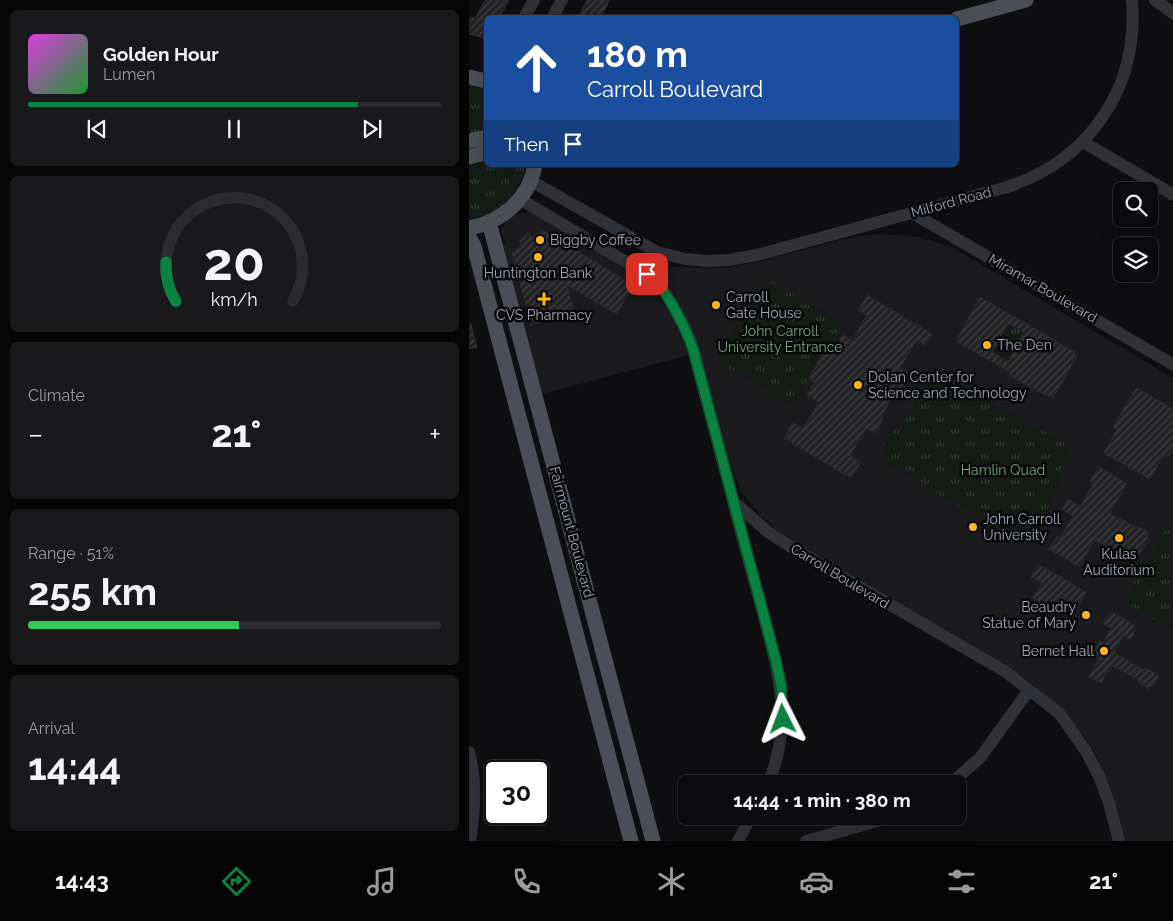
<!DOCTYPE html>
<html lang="en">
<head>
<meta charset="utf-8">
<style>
  :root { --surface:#0b0b0d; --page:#19191b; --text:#f1f3f6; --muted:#9a9b9d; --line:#2b2b2e; --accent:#0b8043 }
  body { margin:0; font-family:Raleway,sans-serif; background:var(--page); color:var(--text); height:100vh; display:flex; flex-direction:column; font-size:19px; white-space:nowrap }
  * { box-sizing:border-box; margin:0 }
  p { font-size:16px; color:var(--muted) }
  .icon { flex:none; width:28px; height:28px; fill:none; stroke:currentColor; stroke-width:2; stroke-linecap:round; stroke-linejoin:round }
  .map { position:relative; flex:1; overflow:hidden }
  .details { display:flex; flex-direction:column; gap:10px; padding:10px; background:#060607; width:469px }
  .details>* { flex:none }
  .guide { position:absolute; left:15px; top:15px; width:475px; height:152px; border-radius:8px; box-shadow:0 5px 20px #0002,0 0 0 1px var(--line); background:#1a4fa0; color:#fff; overflow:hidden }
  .fabs { position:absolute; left:644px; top:182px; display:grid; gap:10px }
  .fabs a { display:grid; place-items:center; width:45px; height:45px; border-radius:8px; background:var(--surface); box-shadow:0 5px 20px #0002,0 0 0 1px var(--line); font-size:25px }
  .speed { position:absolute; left:15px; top:760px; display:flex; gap:10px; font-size:25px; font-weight:700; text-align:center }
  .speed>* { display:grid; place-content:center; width:65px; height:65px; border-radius:50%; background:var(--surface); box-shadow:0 5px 20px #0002,0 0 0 1px var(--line); line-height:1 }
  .speed .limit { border:2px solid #111; border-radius:8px; background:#fff; color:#111 }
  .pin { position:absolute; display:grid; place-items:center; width:42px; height:42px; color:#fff; margin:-21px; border-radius:10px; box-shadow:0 2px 8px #0006 }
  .me { position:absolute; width:55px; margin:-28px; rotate:357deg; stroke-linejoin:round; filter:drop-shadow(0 0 4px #0008) }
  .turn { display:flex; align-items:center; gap:18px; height:105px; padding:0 20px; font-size:22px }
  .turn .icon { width:65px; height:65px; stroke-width:2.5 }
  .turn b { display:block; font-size:35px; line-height:42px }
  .then { display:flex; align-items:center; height:48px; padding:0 20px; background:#0003; gap:10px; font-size:19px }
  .big { font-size:38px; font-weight:700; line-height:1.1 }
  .details .widget { flex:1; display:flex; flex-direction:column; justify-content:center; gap:8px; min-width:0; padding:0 18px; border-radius:8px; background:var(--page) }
  .details .dial { align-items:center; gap:0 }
  .dial svg { height:130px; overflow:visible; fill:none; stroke:var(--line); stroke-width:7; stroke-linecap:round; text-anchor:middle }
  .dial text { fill:var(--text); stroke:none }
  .song { display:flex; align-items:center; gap:15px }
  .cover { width:60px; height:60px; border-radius:8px; background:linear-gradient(135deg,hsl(300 70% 55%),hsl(130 70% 35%)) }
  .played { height:5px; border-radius:2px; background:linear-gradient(90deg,var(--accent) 80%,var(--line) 80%) }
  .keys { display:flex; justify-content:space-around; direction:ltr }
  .heat { display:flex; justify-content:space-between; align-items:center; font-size:28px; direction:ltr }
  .charge { height:8px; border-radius:4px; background:linear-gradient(90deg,#34c759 51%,var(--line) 0) }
  .trip { position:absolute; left:209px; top:775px; width:288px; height:50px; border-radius:8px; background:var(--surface); box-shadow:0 5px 20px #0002,0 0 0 1px var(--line); font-weight:700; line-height:50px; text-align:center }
  .tabs { display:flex; height:80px; justify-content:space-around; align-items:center; background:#040405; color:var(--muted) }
  .tabs .icon { width:35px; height:35px }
  .tabs .current { color:var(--accent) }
  .tabs b { font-size:22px; color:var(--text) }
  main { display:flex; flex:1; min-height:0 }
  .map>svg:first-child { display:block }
</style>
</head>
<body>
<main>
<section class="details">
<div class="widget">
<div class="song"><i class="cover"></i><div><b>Golden Hour</b><p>Lumen</p></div></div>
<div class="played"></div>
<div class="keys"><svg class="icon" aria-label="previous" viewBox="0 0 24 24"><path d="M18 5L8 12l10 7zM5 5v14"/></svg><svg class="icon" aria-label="pause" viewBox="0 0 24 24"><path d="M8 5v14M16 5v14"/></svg><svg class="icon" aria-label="next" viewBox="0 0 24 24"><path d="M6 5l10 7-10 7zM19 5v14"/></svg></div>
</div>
<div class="widget dial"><svg viewBox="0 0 100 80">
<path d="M14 69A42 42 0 1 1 86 69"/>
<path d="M14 69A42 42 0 0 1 8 45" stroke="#0b8043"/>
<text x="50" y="56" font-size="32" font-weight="700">20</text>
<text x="50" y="72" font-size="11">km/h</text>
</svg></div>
<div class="widget"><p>Climate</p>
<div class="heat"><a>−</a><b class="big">21°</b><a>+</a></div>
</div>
<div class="widget"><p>Range · 51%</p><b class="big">255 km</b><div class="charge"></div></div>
<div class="widget"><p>Arrival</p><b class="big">14:44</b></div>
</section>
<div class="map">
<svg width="705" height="841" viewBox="0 0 705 841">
  <defs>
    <pattern id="grass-tufts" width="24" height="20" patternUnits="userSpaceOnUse" patternTransform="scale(1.25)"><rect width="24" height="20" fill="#151c16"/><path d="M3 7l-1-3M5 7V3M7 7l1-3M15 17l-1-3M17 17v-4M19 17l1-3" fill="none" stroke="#343a36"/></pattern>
    <pattern id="building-hatch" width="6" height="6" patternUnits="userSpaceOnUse" patternTransform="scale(1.25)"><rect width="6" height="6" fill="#222225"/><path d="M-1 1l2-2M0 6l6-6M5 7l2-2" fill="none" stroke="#3f3f42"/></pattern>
  </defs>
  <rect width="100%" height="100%" fill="#0f0f11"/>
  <path fill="#1b1b1e" d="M59,212L68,214L166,272L180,285L208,323L215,339L220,355L69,395L30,247L37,244L32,230L38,221L44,216L53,213Z
    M412,234L449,237L481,246L704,378V841H656L633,767L622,746L608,728L581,699L556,678L517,653L317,538L292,516L273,493L259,458L203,296L193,276L194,271L206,267L255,268L287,262L388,236Z"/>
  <path fill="url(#grass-tufts)" d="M0,84L18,88L17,131L0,136Z
    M17,158L18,165H57C51,194 30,215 0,219V163Z
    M300,280L373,322L325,406L253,365C258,333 277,303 300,280Z
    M539,323L555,332L539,362L523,352Z
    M464,371L474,372L603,448L591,470L594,482L574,515L563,519L549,541L420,465C416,458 412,451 415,443C418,436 427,431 432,426C436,422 438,418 441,413C451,395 442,381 464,371Z
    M704,517L705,630H704L659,604L658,597Z"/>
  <path fill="url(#building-hatch)" stroke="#29292d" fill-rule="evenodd" d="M16,0H40L30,18H18V39L0,34V17L6,18Z
    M118,0H141L131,18H109Z
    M73,230L164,285L148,314L98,285L105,312L62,325L43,253L53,245L50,241L60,233L63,237Z
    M398,295L463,334L456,345L447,340L431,368L441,374L431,391L428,389L412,417L414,419L406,433L397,428L381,456L392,462L382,478L315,438L324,423L334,429L350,402L338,395L346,382L340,378L358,346L365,350L374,335L383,341L398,315L389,310Z
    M511,297L606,352L605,353L608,356L584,398L572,392L571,393L540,375L542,373L487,341ZM539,323L555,332L539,362L523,352Z
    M0,324H2L8,347L0,349Z
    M667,388L705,409V447L699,457L695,455L681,479L635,453L648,429L644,427Z
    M630,467L658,484L641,513L667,528L669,526L680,533L678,537L680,538L667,559L665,557L663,561L626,540L610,567L580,549L588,536L591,538L604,516L593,509L599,499L611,507L625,483L621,481Z
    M569,564L617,592L606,612L587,601L583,609L564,598L573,583L562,577Z
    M643,612L666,625L664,629L666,630L662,639L654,635L645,653L675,670L676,668L690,675L684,685L683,684L680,689L669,682L670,680L642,665L632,683L620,677L630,659L623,656L631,641L634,643L642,628L634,624L640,613L642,614Z"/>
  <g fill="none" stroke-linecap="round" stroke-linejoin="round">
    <path stroke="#303136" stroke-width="12" d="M686,0L705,14
      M55,18L65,0
      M83,18L93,0
      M614,142L705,195
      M62,181L188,252L216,259L239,261L259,260L288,255L538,187C621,160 670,87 663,0
      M51,199L181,276C196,286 214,324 222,341L264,501L299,532L322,547L537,672L590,713L617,751L630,776L640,803L650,841
      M443,213L705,365
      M178,274L188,252
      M264,501C273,537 283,573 293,609C309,670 325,722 299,784
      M0,752C8,781 6,811 1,841
      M481,784L511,758L560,690
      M269,841L282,816
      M337,841L426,816"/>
    <path stroke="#4c4e56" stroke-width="15" d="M488,19L557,0
      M0,77L18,81
      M0,141L18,137
      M0,157L18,152
      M20,222L184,841
      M0,228C33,222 60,199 66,165
      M0,236L5,246L162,841"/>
  </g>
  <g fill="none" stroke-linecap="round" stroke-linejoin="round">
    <defs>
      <path id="route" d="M178,274C196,285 217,329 224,349L307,661L312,685L314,719"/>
    </defs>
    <use href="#route" stroke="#07532c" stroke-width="12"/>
    <use href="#route" stroke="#0b8043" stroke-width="9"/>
  </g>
  <g fill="#ffb619" stroke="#0a0a0c" stroke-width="2">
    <circle cx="71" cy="240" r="5"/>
    <circle cx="69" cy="257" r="5"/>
    <path d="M72.5 291.5h5v5h5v5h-5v5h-5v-5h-5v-5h5z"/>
    <circle cx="247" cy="305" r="5"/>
    <circle cx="518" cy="345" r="5"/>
    <circle cx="389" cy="385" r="5"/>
    <circle cx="504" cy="527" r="5"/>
    <circle cx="650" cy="538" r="5"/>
    <circle cx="617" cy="615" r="5"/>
    <circle cx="635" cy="651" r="5"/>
  </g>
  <g text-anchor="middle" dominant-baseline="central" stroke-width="5" stroke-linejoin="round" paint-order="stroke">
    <g font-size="14" fill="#9fa5b3" stroke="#0a0a0c">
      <text transform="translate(482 202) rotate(-15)">Milford Road</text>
      <text transform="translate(574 288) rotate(30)">Miramar Boulevard</text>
      <text transform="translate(103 532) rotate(75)">Fairmount Boulevard</text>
      <text transform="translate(371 576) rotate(31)">Carroll Boulevard</text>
    </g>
    <g font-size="14" fill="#9fa5b3" stroke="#0a0a0c" text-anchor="start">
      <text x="81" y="240">Biggby Coffee</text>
      <text x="69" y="273" text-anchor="middle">Huntington Bank</text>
      <text x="257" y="297">Carroll<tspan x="257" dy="16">Gate House</tspan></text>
      <text x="75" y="315" text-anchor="middle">CVS Pharmacy</text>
      <text x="528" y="345">The Den</text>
      <text x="399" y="377">Dolan Center for<tspan x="399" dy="16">Science and Technology</tspan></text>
      <text x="514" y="519">John Carroll<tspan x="514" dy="16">University</tspan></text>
      <text x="650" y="554" text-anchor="middle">Kulas<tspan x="650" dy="16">Auditorium</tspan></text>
      <text x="607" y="607" text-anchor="end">Beaudry<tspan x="607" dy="16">Statue of Mary</tspan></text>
      <text x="625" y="651" text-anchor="end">Bernet Hall</text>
    </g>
    <g font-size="14" fill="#74a177" stroke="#0a0a0c">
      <text x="311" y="331">John Carroll<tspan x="311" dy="16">University Entrance</tspan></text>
      <text x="534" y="470">Hamlin Quad</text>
    </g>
  </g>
</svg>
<div class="fabs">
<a><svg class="icon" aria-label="search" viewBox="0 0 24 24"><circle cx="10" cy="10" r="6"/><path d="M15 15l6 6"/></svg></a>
<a><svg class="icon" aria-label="layers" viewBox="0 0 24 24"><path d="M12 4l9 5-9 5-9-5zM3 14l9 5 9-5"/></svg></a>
</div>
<div class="speed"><div class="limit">30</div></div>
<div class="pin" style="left:178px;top:274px;background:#d93025"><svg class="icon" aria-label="arrive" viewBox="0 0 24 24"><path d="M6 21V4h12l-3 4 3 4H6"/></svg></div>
<svg class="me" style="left:314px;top:719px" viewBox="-20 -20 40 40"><path d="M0-17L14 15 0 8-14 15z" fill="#0b8043" stroke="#fff" stroke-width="4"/></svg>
<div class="trip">14:44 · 1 min · 380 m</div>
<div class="guide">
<div class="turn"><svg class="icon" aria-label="ahead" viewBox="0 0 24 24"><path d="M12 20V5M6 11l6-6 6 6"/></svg><div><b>180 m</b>Carroll Boulevard</div></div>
<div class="then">Then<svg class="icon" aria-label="arrive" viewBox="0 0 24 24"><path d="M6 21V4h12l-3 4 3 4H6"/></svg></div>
</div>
</div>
</main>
<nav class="tabs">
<b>14:43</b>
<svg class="icon current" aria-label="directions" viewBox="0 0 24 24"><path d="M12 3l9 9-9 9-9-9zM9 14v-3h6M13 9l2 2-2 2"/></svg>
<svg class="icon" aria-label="music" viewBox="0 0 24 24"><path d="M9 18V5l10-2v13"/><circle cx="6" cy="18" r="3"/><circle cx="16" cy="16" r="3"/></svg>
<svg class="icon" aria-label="phone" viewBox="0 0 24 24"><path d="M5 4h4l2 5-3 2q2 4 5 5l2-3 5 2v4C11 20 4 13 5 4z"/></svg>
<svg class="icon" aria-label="climate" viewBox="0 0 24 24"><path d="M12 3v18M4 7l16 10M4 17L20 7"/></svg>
<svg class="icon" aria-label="car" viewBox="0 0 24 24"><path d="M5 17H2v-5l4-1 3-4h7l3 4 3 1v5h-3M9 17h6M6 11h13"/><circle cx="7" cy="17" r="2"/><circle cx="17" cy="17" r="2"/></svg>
<svg class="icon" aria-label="filters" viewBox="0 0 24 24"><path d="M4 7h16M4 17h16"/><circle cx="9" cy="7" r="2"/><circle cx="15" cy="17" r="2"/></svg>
<b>21°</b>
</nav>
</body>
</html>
